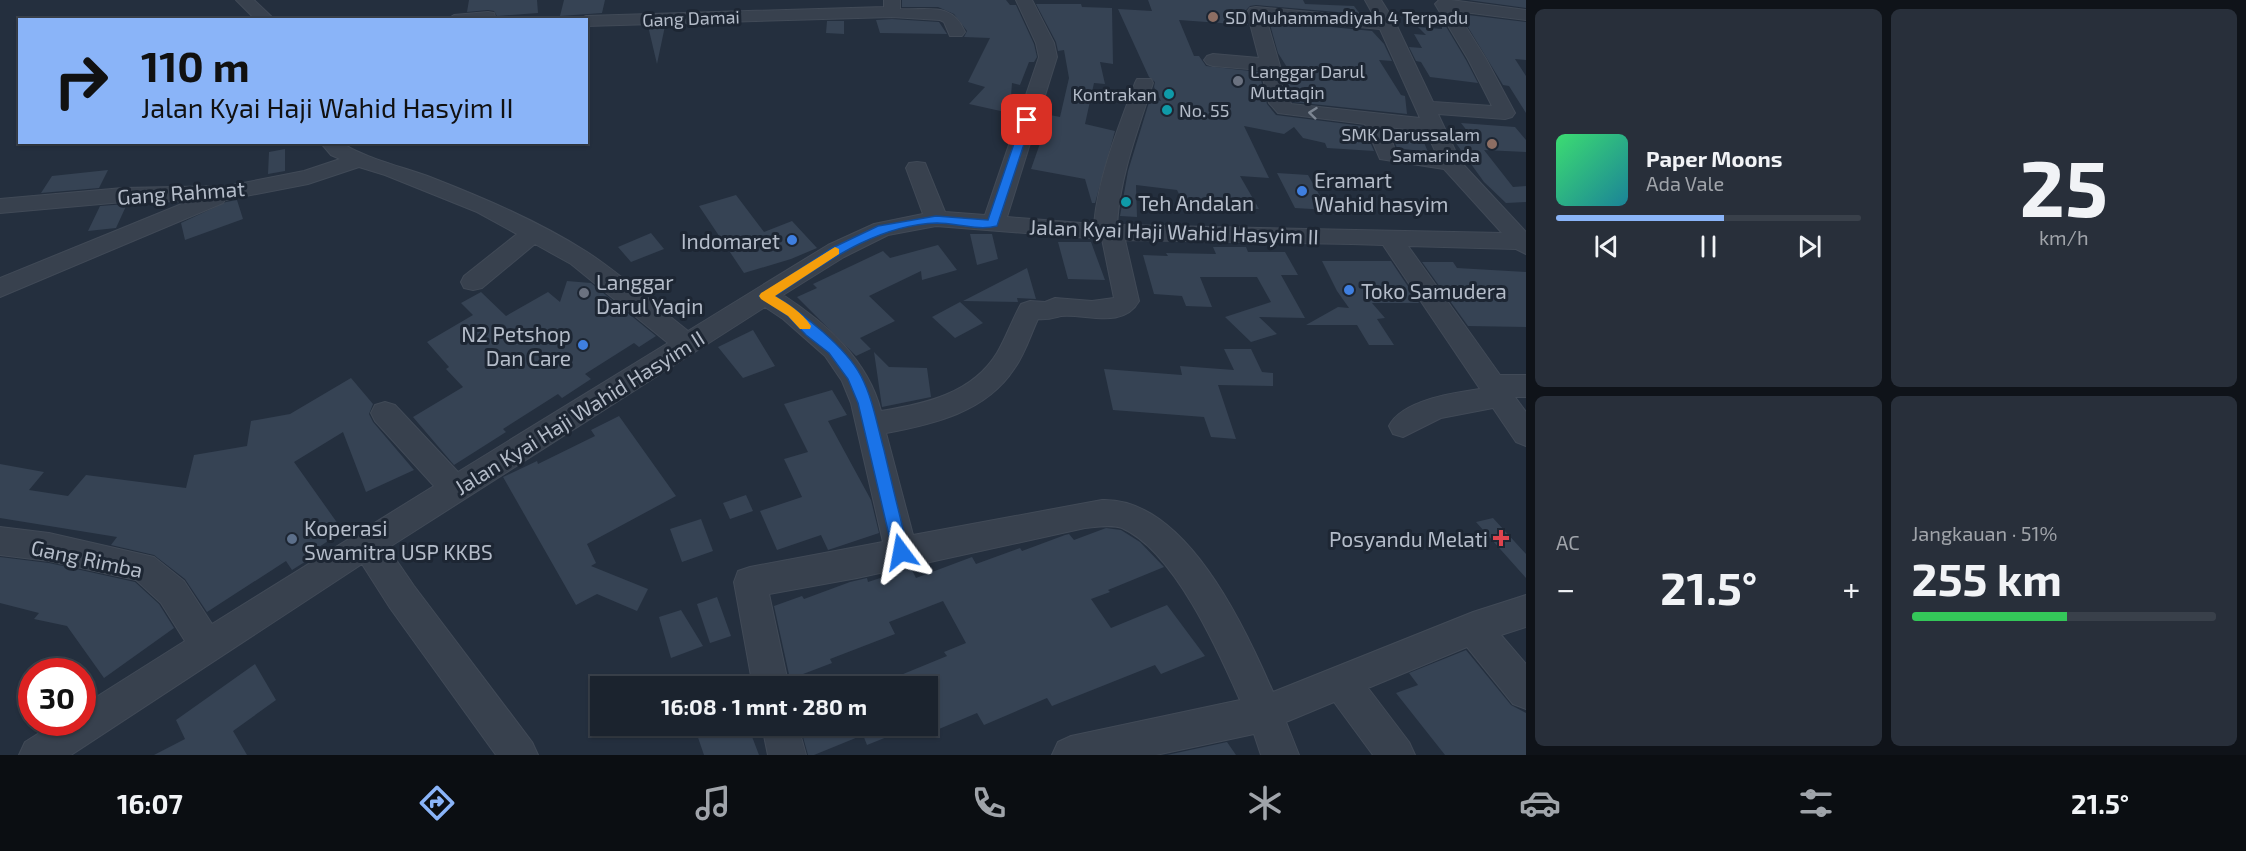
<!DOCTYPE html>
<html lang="id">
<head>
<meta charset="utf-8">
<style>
  :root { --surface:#1b232e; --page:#282f3a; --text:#f1f3f6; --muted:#a0a4aa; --line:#39404a; --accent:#8ab4f8 }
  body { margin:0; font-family:"Exo 2",sans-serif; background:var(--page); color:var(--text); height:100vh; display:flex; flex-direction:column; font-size:22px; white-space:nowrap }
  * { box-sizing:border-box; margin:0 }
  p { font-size:20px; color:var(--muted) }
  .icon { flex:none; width:33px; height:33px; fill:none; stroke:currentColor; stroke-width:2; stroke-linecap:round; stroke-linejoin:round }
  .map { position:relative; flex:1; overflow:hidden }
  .drawer { display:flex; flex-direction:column; gap:9px; padding:9px; background:#0f1319; width:720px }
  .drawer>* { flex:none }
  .banner { position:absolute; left:18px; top:18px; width:570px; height:126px; border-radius:0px; box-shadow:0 2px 4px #0004,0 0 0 2px var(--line); background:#8ab4f8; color:#111; overflow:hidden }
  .speed { position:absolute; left:18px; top:658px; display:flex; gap:12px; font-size:30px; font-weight:700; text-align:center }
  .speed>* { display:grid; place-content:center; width:78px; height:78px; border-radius:50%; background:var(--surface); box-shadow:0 2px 4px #0004,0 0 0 2px var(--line); line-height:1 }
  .speed .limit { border:9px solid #d22; background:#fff; color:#111 }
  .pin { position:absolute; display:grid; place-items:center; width:51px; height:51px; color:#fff; margin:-26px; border-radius:12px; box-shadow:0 3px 9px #0006 }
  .me { position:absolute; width:66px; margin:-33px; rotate:347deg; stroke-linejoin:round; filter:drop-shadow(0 0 4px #0008) }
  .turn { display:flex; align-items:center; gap:21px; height:126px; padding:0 24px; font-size:27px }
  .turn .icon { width:78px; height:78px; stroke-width:2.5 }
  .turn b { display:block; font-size:42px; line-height:51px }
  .big { font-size:45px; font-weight:700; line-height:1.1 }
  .drawer .tile { flex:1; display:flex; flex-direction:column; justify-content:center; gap:9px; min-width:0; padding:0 21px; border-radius:9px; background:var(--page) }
  .drawer .dial { align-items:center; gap:0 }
  .dial b { font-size:78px; line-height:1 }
  .song { display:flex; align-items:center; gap:18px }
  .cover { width:72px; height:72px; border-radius:9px; background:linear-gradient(135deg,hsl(140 70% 55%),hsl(190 70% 35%)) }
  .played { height:6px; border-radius:3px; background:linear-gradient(90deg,var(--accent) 55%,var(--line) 55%) }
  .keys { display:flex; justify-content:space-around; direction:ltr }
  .heat { display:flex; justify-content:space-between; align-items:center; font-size:33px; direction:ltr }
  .charge { height:9px; border-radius:4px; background:linear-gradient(90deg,#34c759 51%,var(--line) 0) }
  .drawer .tiles { flex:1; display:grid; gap:9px; grid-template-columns:repeat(2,1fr) }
  .trip { position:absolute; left:590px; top:676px; width:348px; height:60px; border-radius:0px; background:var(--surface); box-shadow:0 2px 4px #0004,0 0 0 2px var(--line); font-weight:700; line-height:60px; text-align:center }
  .tabs { display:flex; height:96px; justify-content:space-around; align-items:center; background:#0b0e12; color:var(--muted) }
  .tabs .icon { width:42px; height:42px }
  .tabs .current { color:var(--accent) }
  .tabs b { font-size:27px; color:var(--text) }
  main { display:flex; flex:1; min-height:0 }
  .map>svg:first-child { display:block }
</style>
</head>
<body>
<main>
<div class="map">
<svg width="1526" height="755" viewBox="0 0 1526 755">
  <rect width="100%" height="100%" fill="#242f3e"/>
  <path fill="#364354" d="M469,0H537L538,13L497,16L494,11L488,10L467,12Z
    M564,0H605L602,13L560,16Z
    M902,0H1006L1010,5H1016L1034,44L1037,57L1034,62H1029L1020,85L1012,83L1011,96L1005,112L969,104L985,87L968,82L990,38L964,37L967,31L954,14L938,7H902Z
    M1148,0H1303L1305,4L1354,6L1360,14L1256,5L1250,6L1245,11L1248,25L1179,20L1194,56H1199L1206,66L1259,72L1267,104L1276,115L1363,126L1374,151L1327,148L1325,143L1303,138L1294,127L1284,134L1244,126L1269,178L1240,176L1259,209L1186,208L1177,190L1136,185L1137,217L1120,216L1128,171L1150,99L1161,101L1154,87L1155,82L1149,77L1118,9L1152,11Z
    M1468,0H1526V8Z
    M1036,4H1081L1082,7L1112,8L1113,64L1100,62L1105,84L1094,83L1085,124L1115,131L1095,203H1092L1085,179L1031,169L1050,115L1060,117L1069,78L1064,50L1058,51L1056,42Z
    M1460,14L1526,22V60L1515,59L1526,76V113L1509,86L1503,85Z
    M1441,18L1466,60L1478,83L1430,77L1421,62L1416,61L1409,47L1422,48L1414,34L1426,35L1418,27L1442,29Z
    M892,19L939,22L947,34L880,33L876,20Z
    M827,21H844V34L826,33Z
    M1269,21L1372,31L1384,44L1392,61L1379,60L1401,95L1405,96L1407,114L1293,102L1284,71L1290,72L1278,53Z
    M648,26H665L657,64Z
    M1461,123L1515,127L1526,140V152L1484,150L1513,187L1526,186V202L1506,203L1484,182L1450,135L1471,136Z
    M1390,130L1420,133L1428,152L1397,148Z
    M285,149V171L268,174L269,152Z
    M108,170L99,188L41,193L52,176Z
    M1277,173L1308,175L1328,210L1295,208Z
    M736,195L764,232L792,221L817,248L791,259L744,273L699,206Z
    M237,200L243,219L185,240L181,223L226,202Z
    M127,204L116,228L88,231L100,206Z
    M651,233L664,249L631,262L618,247Z
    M970,234H992L998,259L977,265Z
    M1058,242H1091L1105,280L1068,279Z
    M938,245L957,270L922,280L921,271L869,296L895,321L860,338L871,349L856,356L797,297L817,288L813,284L883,251L890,258Z
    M1213,247H1246L1248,252H1285L1298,275H1281L1305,318L1259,317L1277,334L1251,342L1225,317L1271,302L1257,277H1200L1212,307L1186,306L1182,296L1154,294L1143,255L1168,256L1166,253L1216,254Z
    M1322,261H1391L1419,303H1372L1385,318L1377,319L1394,345H1369L1357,325H1306L1338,307L1349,308L1337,291Z
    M1422,262H1453L1457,268L1526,272V327L1468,326Z
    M1027,268L1036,299L1017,298L1018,302L963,301Z
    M567,281L591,283L656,336L639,347L634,343L585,374L591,379L562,398L558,394L503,429L506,432L454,465L413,417L463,387L446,369L449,367L427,342L473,315L461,303L481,292L506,316L548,292L560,302Z
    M960,302L983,323L955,338L932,317Z
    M753,330L775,366L743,378L718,347Z
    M1224,349H1251L1262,372L1273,373V386L1218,385L1236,439L1211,437L1204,417L1113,410L1104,369L1182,375L1180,366L1234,370Z
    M874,352L889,367L927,368L931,397L882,407Z
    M351,378L373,404L369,414L373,422L414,470L366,492L343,432L294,462L343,531L316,549L319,553L292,570L286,561L207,612L185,579L154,555L111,545L117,537L0,518V464L44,472L29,490L68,496L86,475L186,488L194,455L247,446L251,421L290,414Z
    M832,390L847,415L828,421L871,500L879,533L828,550L821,535L777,550L760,511L802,497L784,459L808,452L784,404Z
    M619,416L676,496L587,544L596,563L591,566L648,589L637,611L597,594L576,605L503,477L537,461L538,464L595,436L591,430Z
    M746,495L753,511L730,519L723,503Z
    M1493,518L1526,554V578L1476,522Z
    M701,519L713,551L682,562L670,529Z
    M1106,528L1121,530L1140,542L1164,567L1108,590L1110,592L1091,599L1111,628L1167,605L1205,656L1161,674L1155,665L1052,706L1047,698L984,725L977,713L939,729L927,705V687L874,686L947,656L944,652L966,643L943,601L889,622L895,634L830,659L832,663L790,679L774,606L802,596L804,599L850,582L867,578L868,582L911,568L916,578L972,557L976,564L1020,548L1022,551L1065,535L1069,534L1074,540Z
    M0,557L49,563L135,582L159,604L174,628L104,678L67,626L34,619L39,613L0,603Z
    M717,597L731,636L710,643L697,604Z
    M681,610L703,646L671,658L659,617Z
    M1466,650L1511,705L1526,713V755H1445L1396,693L1418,685L1409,673Z
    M255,664L276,700L233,731L247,755H154L185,739L176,720Z
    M694,726H748L759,755H704Z
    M800,726H911L912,727L867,745L863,735L814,755H808Z
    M1227,742L1236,755H1167Z"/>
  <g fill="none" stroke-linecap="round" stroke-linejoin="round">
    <defs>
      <path id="minor" d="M236,0H254L275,20H256Z
        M884,0H900V9C928,11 952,1 965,32L962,36H950L944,22L940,20L892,17L586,26V20H578L586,16L884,7Z
        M1016,0H1032L1054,43L1057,57L1007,217L1094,224C1099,174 1118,129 1135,83L1137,79H1151L1153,83C1138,130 1120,175 1117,225L1502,233L1444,169L1380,159L1365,124L1278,113L1269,103L1261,70L1213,66L1207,64L1204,60L1207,56L1213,54L1259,58L1247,12L1250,8L1256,7L1375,18L1365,0H1381L1396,24L1433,102L1492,106L1468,59L1435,4L1439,0H1451L1526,10V20L1456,11L1486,59L1515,113L1512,117L1505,119L1438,114L1460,161L1526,232V254L1516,249L1408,246L1500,375H1526V397H1515L1526,412V446L1516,442L1493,408L1441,418L1403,437L1393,434L1389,426C1402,400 1453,393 1480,389L1383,245L1352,244L1125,240L1139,301C1123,330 1085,313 1061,316C1053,318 1047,320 1038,319C1030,336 1025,354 1014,369C986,412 934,424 886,433L913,535L1102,500C1185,497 1245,627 1273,692L1473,612L1526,595V627L1501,635L1526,664V709L1513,704L1467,647L1368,688L1409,742L1415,755H1373L1334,702L1286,722L1299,755H1261L1254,734L1156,755H1052L1058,742L1071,736L1240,700C1218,650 1174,551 1122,528C1111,524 1096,527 1085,528L857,578L769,594L789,687H753L734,582L738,571L750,567L883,542L851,403L842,381L825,356L783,319L765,307L388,548L414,586L532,742L538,755H496L390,608L362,564L71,755H19L25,742L55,723H82V706L185,641L161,603L136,580L49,561L0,555V527L49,533L154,557L184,581L212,624L434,486L375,421L371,413L375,405L385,402L395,405L458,472L668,343L571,264L535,244L482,288L473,290L464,288L461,282L464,276L517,234L477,212L385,175L359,167L308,184L225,200L223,203L0,297V278L189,201L123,202L0,213V199L123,188L228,186L304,171L340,159L331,155L320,142H342C352,154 412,170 430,177C484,198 538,221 587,252C622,275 655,305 688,331L828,245L874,224L923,214L906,168L909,163L917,162L925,163L945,212L985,215L1039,57L1036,43ZM1266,18L1380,29L1420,118L1291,104ZM1387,127L1426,131L1437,155L1395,150ZM936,226L1102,239L1114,298L1092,301L1055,298L1045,302L1030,301L1021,304C1012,320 1006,338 997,353C972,394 924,404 881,411C868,360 826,323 783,295L844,257L888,235Z
        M488,12L494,13L496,20H446L454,15Z
        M762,726H798L806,755H768Z"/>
    </defs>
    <use href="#minor" stroke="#414a57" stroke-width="2"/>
    <use href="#minor" fill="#38414e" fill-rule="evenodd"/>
  </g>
  <defs><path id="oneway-chevron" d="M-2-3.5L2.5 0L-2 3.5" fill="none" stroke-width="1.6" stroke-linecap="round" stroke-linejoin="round" transform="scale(1.5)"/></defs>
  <use stroke="#7c8592" href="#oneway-chevron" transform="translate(1313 113) rotate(-174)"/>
  <path fill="#1a73e8" stroke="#114b97" stroke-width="1.5" d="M1027,117L1032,120L997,226C978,231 956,223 937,223C875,225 825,263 775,296C802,313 846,347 861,376C873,399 877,425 884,450C892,484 900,518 909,552L906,557L901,559L895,557L893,552L858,403L848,379L829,353L806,335L788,316L759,296L832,248L878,226L936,216L988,220L1022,120Z"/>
  <path fill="#f59e0b" d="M835,247L839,249V254L775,296C788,304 802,312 811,326L810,329H800L788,316L761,299L759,296L761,293Z"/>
  <g fill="#8d6e63" stroke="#1d2633" stroke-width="2">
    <circle cx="1213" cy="17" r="6"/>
    <circle cx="1492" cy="144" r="6"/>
  </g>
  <g fill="#6b7280" stroke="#1d2633" stroke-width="2">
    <circle cx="1238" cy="81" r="6"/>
    <circle cx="584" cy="293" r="6"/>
  </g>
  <g fill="#0f9aa8" stroke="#1d2633" stroke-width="2">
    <circle cx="1169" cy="94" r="6"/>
    <circle cx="1167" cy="110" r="6"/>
    <circle cx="1126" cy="202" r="6"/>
  </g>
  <g fill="#3f7fe0" stroke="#1d2633" stroke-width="2">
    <circle cx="1302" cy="191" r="6"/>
    <circle cx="792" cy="240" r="6"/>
    <circle cx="1349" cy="290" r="6"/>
    <circle cx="583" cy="345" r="6"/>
  </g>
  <path fill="#e0444e" stroke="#1d2633" stroke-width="2" d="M1498 529h6v6h6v6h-6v6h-6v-6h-6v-6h6z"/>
  <circle fill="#5c6f8a" stroke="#1d2633" stroke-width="2" cx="292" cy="539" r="6"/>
  <g text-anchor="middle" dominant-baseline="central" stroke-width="6" stroke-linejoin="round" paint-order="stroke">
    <g font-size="18" fill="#b4bcc9" stroke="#1d2633" text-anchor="start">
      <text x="1225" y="17">SD Muhammadiyah 4 Terpadu</text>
      <text x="1250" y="71">Langgar Darul<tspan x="1250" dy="21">Muttaqin</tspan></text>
      <text x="1157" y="94" text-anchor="end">Kontrakan</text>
      <text x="1179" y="110">No. 55</text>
      <text x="1480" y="134" text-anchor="end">SMK Darussalam<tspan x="1480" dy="21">Samarinda</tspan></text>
    </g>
    <g font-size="18" fill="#b4bcc9" stroke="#1d2633">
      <text transform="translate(691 18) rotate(-2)">Gang Damai</text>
    </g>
    <g font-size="21" fill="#b4bcc9" stroke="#1d2633" text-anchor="start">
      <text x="1314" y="179">Eramart<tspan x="1314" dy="24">Wahid hasyim</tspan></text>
      <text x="1138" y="202">Teh Andalan</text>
      <text x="780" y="240" text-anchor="end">Indomaret</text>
      <text x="596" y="281">Langgar<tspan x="596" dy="24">Darul Yaqin</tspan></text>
      <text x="1361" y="290">Toko Samudera</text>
      <text x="571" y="333" text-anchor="end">N2 Petshop<tspan x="571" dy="24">Dan Care</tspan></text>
      <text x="304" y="527">Koperasi<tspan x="304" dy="24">Swamitra USP KKBS</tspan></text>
      <text x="1488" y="538" text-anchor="end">Posyandu Melati</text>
    </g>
    <g font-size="21" fill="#b4bcc9" stroke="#1d2633">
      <text transform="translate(181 192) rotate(-4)">Gang Rahmat</text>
      <text transform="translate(1174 231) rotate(2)">Jalan Kyai Haji Wahid Hasyim II</text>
      <text transform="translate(579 412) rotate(-32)">Jalan Kyai Haji Wahid Hasyim II</text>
      <text transform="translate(87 558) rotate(12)">Gang Rimba</text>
    </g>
  </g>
</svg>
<div class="speed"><div class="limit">30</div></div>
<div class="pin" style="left:1027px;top:120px;background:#d93025"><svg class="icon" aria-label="arrive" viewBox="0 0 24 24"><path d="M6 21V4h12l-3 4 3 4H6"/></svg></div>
<svg class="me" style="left:901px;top:552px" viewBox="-20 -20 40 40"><path d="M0-17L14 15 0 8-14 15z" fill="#1a73e8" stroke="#fff" stroke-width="4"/></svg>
<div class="trip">16:08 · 1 mnt · 280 m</div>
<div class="banner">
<div class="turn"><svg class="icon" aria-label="right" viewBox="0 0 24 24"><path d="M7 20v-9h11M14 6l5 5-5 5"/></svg><div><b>110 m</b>Jalan Kyai Haji Wahid Hasyim II</div></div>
</div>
</div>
<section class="drawer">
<div class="tiles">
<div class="tile">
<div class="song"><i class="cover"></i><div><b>Paper Moons</b><p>Ada Vale</p></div></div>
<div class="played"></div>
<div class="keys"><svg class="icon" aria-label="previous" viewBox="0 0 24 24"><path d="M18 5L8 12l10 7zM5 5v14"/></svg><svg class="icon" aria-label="pause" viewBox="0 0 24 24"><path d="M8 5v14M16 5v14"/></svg><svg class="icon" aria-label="next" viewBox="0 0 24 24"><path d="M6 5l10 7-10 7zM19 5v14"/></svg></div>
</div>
<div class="tile dial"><b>25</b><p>km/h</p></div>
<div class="tile"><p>AC</p>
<div class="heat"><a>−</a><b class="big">21.5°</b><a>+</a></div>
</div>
<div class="tile"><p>Jangkauan · 51%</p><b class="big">255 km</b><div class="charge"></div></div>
</div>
</section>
</main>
<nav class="tabs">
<b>16:07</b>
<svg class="icon current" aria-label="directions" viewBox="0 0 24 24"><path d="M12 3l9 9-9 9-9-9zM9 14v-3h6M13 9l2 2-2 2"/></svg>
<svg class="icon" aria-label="music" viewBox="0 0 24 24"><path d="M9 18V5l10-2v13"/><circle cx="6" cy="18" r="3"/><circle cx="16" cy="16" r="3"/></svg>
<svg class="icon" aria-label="phone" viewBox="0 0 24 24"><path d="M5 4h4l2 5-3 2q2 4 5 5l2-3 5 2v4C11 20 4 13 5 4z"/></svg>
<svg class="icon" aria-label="climate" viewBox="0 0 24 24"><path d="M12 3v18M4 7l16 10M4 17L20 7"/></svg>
<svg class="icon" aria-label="car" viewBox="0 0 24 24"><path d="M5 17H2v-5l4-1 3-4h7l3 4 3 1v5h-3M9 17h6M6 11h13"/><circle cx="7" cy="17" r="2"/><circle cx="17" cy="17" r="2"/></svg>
<svg class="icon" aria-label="filters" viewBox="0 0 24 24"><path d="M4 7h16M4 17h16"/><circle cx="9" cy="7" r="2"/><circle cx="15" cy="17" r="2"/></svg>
<b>21.5°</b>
</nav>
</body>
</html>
